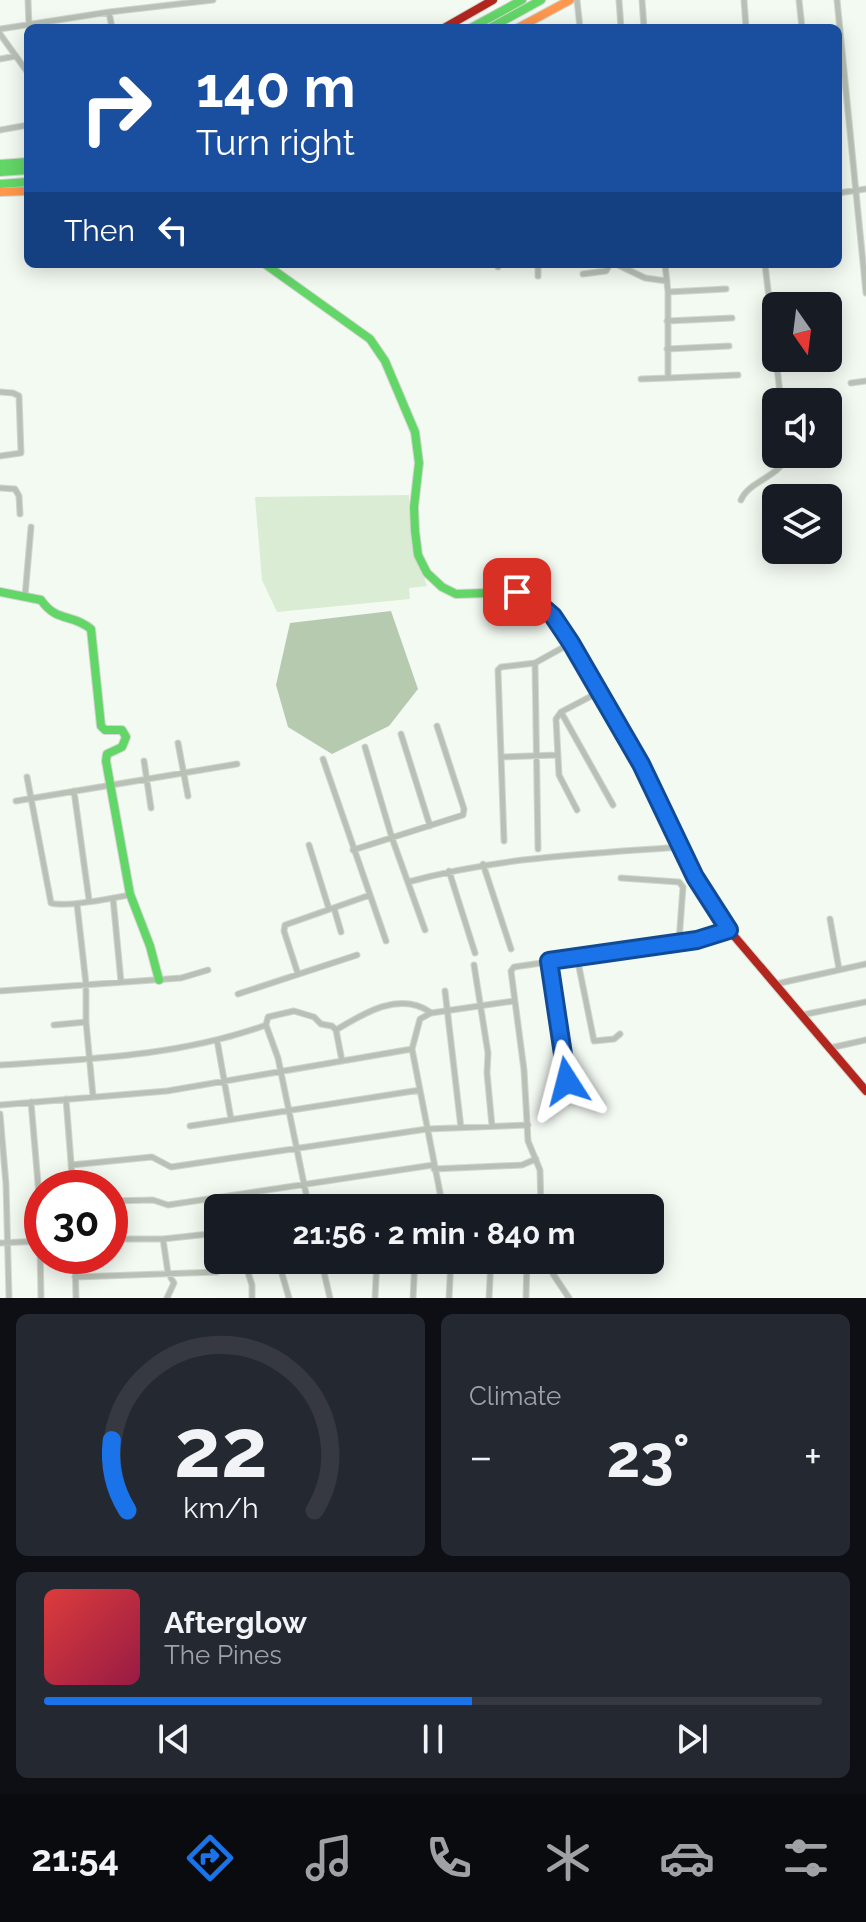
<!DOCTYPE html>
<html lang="en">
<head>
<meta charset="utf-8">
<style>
  :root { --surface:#171b24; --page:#242831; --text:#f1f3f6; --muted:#9ea1a6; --line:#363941; --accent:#1a73e8 }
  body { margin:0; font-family:Raleway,sans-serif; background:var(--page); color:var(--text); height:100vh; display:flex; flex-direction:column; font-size:30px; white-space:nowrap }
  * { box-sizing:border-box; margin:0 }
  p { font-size:26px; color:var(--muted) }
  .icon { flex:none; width:44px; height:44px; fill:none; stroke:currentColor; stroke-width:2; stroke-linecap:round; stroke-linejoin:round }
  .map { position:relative; height:1298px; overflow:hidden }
  .panel { display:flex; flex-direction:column; gap:16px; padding:16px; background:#0d0f14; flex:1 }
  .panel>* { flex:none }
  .guide { position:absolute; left:24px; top:24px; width:818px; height:244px; border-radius:12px; box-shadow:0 4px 20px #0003; background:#1a4fa0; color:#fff; overflow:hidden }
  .needle { width:52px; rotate:166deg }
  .buttons { position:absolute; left:762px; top:292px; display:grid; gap:16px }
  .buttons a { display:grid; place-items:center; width:80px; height:80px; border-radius:12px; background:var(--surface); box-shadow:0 4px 20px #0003; font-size:40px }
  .speed { position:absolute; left:24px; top:1170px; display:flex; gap:16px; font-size:40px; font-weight:700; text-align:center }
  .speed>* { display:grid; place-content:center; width:104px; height:104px; border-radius:50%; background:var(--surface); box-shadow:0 4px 20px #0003; line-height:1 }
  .speed .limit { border:12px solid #d22; background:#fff; color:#111 }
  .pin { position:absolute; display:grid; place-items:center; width:68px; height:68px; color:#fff; margin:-34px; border-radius:16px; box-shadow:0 4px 12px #0006 }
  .me { position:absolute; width:88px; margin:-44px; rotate:351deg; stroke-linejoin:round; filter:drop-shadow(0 0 6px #0008) }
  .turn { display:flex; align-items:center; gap:28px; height:168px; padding:0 40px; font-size:36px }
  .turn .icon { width:104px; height:104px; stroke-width:2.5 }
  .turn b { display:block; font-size:56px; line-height:68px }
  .then { display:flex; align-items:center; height:76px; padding:0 40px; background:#0003; gap:16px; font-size:30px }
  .big { font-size:60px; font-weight:700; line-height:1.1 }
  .panel .card { flex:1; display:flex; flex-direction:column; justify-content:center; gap:12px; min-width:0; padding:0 28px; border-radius:12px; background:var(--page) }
  .panel .dial { align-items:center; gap:0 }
  .dial svg { height:208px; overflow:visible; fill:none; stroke:var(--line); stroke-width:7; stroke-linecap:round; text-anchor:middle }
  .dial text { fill:var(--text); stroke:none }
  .song { display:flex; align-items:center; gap:24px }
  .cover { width:96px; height:96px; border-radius:12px; background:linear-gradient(135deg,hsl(0 70% 55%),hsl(340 70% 35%)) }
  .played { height:8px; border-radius:4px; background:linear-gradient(90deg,var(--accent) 55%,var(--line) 55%) }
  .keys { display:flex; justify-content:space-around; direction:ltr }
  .heat { display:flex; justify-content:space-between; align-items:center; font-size:44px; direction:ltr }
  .panel .tiles { flex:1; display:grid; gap:16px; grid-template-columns:1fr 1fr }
  .card:last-child { grid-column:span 2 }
  .trip { position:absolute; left:204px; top:1194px; width:460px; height:80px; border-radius:12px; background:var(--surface); box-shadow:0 4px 20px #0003; font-weight:700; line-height:80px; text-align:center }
  .tabs { display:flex; height:128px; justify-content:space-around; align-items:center; background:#090b0e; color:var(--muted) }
  .tabs .icon { width:56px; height:56px }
  .tabs .current { color:var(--accent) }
  .tabs b { font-size:36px; color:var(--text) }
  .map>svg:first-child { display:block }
</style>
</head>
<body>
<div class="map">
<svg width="866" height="1298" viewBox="0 0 866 1298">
  <rect width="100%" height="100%" fill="#f3faf2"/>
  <path fill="#daecd4" d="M409,495L411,538L427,586L409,588L410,599L277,612L262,580L255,497Z"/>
  <path fill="#b6caaf" d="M391,611L418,689L389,726L332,754L288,727L276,685L290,623Z"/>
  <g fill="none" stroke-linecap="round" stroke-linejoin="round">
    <defs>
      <path id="street" d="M28,0L29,26
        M577,0L580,28
        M619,0L621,28
        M642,0L644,28
        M744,0L746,28
        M799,0L802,28
        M837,0L866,293
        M109,12L112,28
        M0,29L109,12L213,0
        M0,34L28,73
        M0,59L16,56
        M0,130L28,125
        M838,193L866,189
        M616,264L645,278L667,281
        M765,264L781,402
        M498,267V264
        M583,274L606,271L610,264
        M538,276V264
        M668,292L726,289
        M667,321L732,318
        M667,349L729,346
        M668,378L738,375
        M641,379L668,378V292L665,264
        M851,383L866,381
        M0,392L13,393L19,396L21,453L0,456
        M0,488L15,489L19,496L20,514
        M741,500C749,480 784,476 786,454
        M25,596L31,527
        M535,663L538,849
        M561,712L613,805
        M401,734L430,826
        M178,743L188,796
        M365,747L392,838L425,930
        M501,757L557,755
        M323,759L386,941
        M144,761L151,808
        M27,777L51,903C64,908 113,898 129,895
        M74,791L89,900
        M16,801L237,764
        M577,810L559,775L556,719L561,712L601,691
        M504,841L498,670L501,667L535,663L571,643
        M309,845L329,909
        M353,850L463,815L464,809L437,726
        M483,864L511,949
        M449,871L475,953
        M621,878L679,882L683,887L679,941
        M408,882C500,857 586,854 680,847
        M113,898L121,982
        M77,904L86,984V1022L93,1096
        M334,908L341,932
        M830,919L839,969
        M577,957L594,1041L614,1039L620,1034
        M549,961L567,1081
        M474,965L488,1053L487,1073L492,1126
        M298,974L284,931L285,925L370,895
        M776,984L866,964
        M0,991L181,978L208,970
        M445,991L461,1128
        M238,994L357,955
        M802,1015L866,1002
        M54,1025L86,1022
        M266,1025L268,1017L294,1011L314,1017L321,1024L332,1026L336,1030L342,1061
        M336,1030C364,1013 400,991 430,1012
        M217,1040L231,1119
        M830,1048L866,1040
        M0,1065C91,1059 180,1056 266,1025L278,1058L309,1208
        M66,1099L73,1188
        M31,1102L39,1195L41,1298
        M0,1105L167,1091L412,1049
        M0,1114L6,1184L9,1298
        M190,1126L420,1090
        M71,1165L152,1157L171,1167L427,1129L528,1125
        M434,1169L522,1165L536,1159
        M110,1201L153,1200L168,1205L433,1165
        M442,1206L542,1202
        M406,1208L440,1203
        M443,1208L412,1049L420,1019L431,1013L514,1001
        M541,1208L540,1170L528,1141L524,1070L511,971L514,967L697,940L729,930
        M110,1239H163L218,1233
        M163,1239L168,1273L174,1283L167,1298
        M0,1243L42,1241
        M75,1256L76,1298
        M244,1260L252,1285V1298
        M278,1260L289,1298
        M321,1260L330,1298
        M552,1260L553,1274L569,1298
        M278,1263L304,1260
        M75,1277L217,1272
        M375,1298L377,1260
        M413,1298L415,1260
        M449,1298L451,1260
        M489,1298L491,1260
        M526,1298L527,1260"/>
      <path id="fast" d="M471,28L522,0
        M490,28L541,0
        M0,164L28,162
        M0,172L28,170
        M0,184L28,182
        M265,264L370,339L385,361L415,432L419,463L414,507L415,531L418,555L427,573L442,587L456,594L517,592L538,603L553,616L601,691L697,877
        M0,592L41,600C57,623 72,613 91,629L101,726L105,730H122L126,737L122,747L107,754L106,761L130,894L150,946L159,980"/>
      <path id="slow" d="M518,28L570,0
        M0,192L28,191"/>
      <path id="jam" d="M444,28L493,0
        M697,877L729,930L866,1091"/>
    </defs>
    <use href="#street" stroke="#d1d6d0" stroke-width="7"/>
    <use href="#fast" stroke="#d1d6d0" stroke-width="10"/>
    <use href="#slow" stroke="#d1d6d0" stroke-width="10"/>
    <use href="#jam" stroke="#d1d6d0" stroke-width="10"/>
    <use href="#street" stroke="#b9c1b6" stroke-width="5"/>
    <use href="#fast" stroke="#63d668" stroke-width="8"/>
    <use href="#slow" stroke="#ff974d" stroke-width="8"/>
    <use href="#jam" stroke="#b3261e" stroke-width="8"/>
  </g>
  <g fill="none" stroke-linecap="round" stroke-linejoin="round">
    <defs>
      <path id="route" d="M517,592L538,603L553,616L571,643L641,764L695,877L729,930L697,940L549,961L567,1081"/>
    </defs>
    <use href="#route" stroke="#114b97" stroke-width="20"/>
    <use href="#route" stroke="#1a73e8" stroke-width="14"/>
  </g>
</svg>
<div class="buttons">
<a><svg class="needle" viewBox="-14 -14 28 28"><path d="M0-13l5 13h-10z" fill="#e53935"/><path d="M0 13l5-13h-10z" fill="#9ea1a6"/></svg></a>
<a><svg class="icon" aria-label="sound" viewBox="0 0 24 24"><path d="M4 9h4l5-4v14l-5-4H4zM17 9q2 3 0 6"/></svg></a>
<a><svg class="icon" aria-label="layers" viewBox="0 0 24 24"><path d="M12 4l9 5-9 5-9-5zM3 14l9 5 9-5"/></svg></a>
</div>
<div class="speed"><div class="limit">30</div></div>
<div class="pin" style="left:517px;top:592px;background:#d93025"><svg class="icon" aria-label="arrive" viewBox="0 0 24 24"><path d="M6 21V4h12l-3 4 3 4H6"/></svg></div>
<svg class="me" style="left:567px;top:1081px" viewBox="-20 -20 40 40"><path d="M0-17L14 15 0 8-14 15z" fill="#1a73e8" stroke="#fff" stroke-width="4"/></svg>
<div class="trip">21:56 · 2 min · 840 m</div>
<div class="guide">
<div class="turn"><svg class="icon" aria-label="right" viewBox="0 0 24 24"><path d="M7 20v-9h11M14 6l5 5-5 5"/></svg><div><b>140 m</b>Turn right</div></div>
<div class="then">Then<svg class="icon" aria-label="left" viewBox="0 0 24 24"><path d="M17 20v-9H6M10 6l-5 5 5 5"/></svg></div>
</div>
</div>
<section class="panel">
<div class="tiles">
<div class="card dial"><svg viewBox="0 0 100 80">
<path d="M14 69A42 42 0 1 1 86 69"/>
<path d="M14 69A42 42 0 0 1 8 42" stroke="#1a73e8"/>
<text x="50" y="56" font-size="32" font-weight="700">22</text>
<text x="50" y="72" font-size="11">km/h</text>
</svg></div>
<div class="card"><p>Climate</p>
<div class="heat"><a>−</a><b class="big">23°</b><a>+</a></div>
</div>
<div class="card">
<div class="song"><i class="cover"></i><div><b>Afterglow</b><p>The Pines</p></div></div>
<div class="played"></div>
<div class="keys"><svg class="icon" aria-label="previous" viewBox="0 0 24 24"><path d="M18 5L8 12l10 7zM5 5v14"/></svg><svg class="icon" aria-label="pause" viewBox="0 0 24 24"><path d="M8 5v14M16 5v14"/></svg><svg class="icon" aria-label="next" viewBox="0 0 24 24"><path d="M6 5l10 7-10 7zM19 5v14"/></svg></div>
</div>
</div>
</section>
<nav class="tabs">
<b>21:54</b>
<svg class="icon current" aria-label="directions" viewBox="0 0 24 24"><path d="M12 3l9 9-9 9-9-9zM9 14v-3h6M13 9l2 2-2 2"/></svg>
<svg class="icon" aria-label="music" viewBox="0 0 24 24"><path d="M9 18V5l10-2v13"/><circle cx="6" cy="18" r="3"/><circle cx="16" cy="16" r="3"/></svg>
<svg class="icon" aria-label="phone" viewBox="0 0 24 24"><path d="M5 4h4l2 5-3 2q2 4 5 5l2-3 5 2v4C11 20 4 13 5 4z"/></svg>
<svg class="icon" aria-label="climate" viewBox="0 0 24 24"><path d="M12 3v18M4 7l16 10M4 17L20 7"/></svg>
<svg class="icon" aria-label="car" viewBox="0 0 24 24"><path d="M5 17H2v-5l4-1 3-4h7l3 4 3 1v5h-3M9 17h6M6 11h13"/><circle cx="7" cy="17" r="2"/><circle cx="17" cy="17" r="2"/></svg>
<svg class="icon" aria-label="filters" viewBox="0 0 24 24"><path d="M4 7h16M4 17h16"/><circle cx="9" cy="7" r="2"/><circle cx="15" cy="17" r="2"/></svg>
</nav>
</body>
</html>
